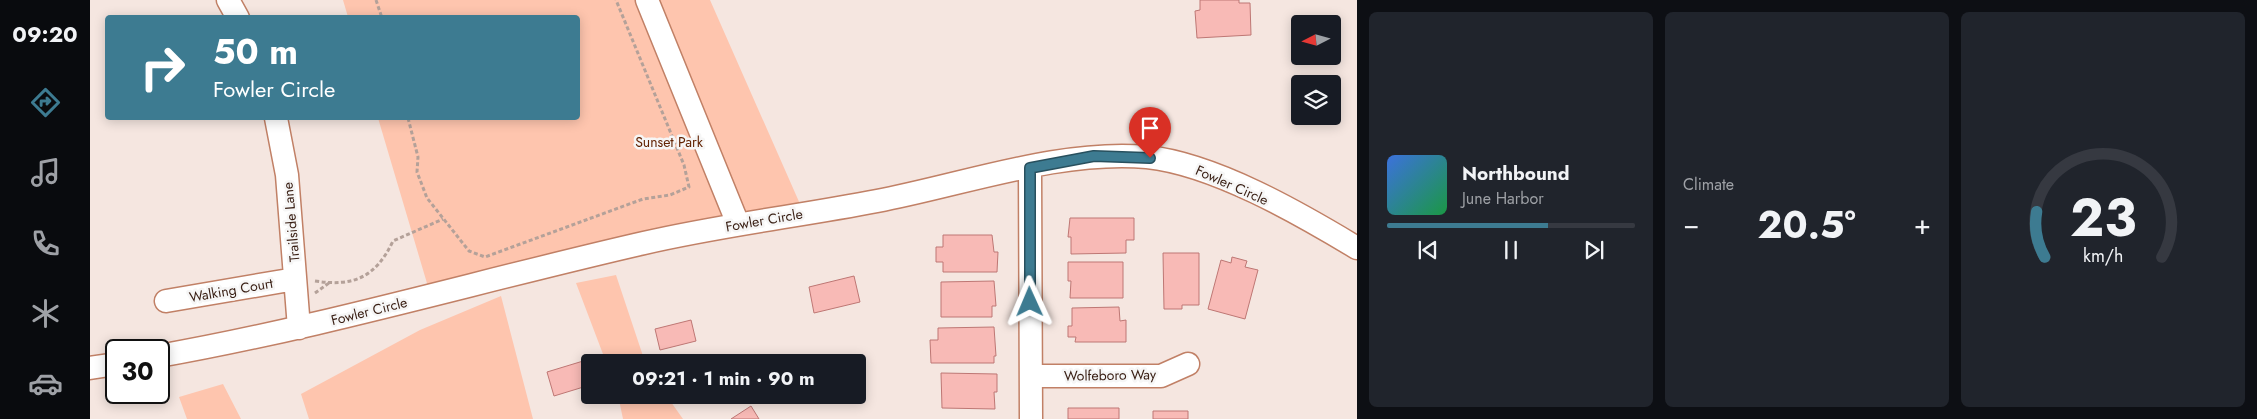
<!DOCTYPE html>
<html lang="en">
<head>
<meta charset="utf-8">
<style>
  :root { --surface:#171b24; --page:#20242c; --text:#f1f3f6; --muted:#9ea1a6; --line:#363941; --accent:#3d7b91 }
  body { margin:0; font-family:Jost,sans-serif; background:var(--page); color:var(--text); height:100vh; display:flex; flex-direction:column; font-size:19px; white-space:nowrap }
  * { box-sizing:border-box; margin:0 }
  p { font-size:16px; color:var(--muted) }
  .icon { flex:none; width:28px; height:28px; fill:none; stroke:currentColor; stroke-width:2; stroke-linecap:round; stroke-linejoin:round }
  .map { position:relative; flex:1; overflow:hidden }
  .details { display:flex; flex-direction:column; gap:12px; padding:12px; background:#0d0f14; width:900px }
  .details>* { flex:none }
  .banner { position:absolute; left:15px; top:15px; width:475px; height:105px; border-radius:5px; box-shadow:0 2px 12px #0003; background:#3d7b91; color:#fff; overflow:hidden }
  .needle { width:32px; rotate:264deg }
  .buttons { position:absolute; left:1201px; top:15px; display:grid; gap:10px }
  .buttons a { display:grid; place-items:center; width:50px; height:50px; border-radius:5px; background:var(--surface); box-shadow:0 2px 12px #0003; font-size:25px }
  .speed { position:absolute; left:15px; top:339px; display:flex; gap:10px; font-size:25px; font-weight:700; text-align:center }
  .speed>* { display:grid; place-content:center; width:65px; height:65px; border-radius:50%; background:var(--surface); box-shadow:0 2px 12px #0003; line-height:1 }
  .speed .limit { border:2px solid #111; border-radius:8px; background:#fff; color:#111 }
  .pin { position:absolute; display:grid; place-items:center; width:42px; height:42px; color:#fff; margin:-51px -21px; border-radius:50% 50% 50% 0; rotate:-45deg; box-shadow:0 0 5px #0007 }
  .pin .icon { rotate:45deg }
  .me { position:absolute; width:55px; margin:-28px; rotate:359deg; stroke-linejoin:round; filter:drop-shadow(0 0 4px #0008) }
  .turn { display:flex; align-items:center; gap:18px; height:105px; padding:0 25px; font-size:22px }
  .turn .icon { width:65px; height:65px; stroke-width:2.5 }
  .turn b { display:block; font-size:35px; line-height:42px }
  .big { font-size:38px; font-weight:700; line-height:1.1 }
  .details .widget { flex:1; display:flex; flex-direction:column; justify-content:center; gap:8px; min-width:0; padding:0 18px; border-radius:8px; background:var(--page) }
  .details .dial { align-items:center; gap:0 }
  .dial svg { height:130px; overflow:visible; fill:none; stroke:var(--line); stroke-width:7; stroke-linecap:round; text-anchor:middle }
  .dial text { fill:var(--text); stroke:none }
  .song { display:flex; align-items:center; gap:15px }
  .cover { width:60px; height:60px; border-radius:8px; background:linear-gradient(135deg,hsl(220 70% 55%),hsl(140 70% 35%)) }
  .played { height:5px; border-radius:2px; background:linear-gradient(90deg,var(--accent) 65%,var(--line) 65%) }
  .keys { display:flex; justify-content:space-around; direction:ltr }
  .heat { display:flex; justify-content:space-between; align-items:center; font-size:28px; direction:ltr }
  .details .tiles { flex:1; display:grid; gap:12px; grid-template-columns:repeat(3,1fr) }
  .trip { position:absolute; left:491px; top:354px; width:285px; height:50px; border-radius:5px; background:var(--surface); box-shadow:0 2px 12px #0003; font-weight:700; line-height:50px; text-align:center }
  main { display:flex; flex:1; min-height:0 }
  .tabs { display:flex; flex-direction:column; width:90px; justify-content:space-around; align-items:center; background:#090b0e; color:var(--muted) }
  .tabs .icon { width:35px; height:35px }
  .tabs .active { color:var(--accent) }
  .tabs b { font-size:22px; color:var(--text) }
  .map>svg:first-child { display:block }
</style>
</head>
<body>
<main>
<nav class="tabs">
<b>09:20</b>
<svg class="icon active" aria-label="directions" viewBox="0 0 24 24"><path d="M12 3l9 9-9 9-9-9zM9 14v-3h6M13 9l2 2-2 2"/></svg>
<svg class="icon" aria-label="music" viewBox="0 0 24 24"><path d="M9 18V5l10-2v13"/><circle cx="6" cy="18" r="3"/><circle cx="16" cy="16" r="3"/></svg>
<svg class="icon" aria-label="phone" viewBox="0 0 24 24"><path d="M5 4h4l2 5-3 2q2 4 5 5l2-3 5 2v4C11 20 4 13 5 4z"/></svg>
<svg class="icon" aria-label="climate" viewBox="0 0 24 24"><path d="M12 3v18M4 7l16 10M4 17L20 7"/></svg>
<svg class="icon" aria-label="car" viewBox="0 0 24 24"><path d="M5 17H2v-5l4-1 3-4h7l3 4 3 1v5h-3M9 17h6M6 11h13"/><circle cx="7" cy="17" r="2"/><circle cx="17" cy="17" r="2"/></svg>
</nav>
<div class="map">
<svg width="1267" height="419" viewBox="0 0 1267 419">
  <rect width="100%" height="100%" fill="#f5e6e0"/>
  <path fill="#fec5ae" d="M253,0H620L710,204L339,290L288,118H488V18L258,17Z
    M526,275L555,362H516L486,283Z
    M411,296L443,419H219L211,394L330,330Z
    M133,384L151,419H97L89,397Z
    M528,395H576L593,419H533Z"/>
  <path fill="#f8bab6" stroke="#be7774" d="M1110,0H1149V3H1160L1161,35L1107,38L1105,11L1110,10Z
    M980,218H1044V240H1036V253L981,254V237H978Z
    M853,235H902L904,252H908L907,272H853V262H846V247H853Z
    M1073,253H1109V305H1092V309H1074Z
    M1142,257L1157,261L1155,267L1168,270L1155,319L1118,309L1131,260L1141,263Z
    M978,262H1033V298H980L981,281H978Z
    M764,276L770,302L724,313L719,287Z
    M904,281L906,306H902V317H851V282Z
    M1029,307L1030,321L1036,320V342H985L986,337H978V326H982V308Z
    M601,320L606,341L570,350L565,329Z
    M904,327L906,356H904V363H841L840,340H848V328Z
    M503,358L505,362H500V385L464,396L457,372Z
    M851,373L907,374V392H904L905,409L852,408Z
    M661,406L669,419H641Z
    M978,408H1029V419H978Z
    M1063,411H1098V419H1063Z"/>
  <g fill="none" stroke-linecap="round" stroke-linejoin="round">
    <defs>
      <path id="minor" d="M138,0L148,18
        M557,0L648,224
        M186,118L197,175L209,328
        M940,168L941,419
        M76,301L205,279
        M69,356C233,327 392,280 554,243C631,225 710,216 787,201C872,185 971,149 1057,157C1124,164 1209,213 1267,248
        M0,368L26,364
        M941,376H1071L1098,364"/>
    </defs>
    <use href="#minor" stroke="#c18066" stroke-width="25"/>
    <path stroke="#b4a199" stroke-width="3" stroke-dasharray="4 2.5" stroke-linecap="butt" d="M286,0L292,18
      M318,118L328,157L327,172L337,198L379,251L395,257L553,199L580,195L599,187L594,165L526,0
      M225,281C264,287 286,277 303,241L353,219
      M225,293L239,283
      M37,347L53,345"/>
    <use href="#minor" stroke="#fff" stroke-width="22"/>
  </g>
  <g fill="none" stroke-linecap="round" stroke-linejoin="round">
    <defs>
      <path id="route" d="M940,302V168L1004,156L1060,158"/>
    </defs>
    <use href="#route" stroke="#28505e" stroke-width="12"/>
    <use href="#route" stroke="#3d7b91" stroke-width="9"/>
  </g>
  <g text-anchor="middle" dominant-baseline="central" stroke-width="5" stroke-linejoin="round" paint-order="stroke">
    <g font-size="14" fill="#632404" stroke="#f6f6f6">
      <text x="579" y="142">Sunset Park</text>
    </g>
    <g font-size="14" fill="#381e13" stroke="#f6f6f6">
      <text transform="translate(1142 185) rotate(24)">Fowler Circle</text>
      <text transform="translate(674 220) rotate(-10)">Fowler Circle</text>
      <text transform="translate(201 222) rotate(-95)">Trailside Lane</text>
      <text transform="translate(141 290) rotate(-10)">Walking Court</text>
      <text transform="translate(279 311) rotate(-14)">Fowler Circle</text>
      <text transform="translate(1020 375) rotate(-1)">Wolfeboro Way</text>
    </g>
  </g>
</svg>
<div class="buttons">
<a><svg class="needle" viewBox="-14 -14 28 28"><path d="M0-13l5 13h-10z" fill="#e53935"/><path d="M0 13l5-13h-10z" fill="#9ea1a6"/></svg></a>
<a><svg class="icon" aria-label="layers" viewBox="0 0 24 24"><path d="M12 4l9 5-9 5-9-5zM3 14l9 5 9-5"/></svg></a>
</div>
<div class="speed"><div class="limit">30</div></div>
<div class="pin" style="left:1060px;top:158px;background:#d93025"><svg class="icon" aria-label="arrive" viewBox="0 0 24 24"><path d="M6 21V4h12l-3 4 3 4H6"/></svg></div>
<svg class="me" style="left:940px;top:302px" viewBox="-20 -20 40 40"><path d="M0-17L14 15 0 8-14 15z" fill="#3d7b91" stroke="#fff" stroke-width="4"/></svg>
<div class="trip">09:21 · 1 min · 90 m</div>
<div class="banner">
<div class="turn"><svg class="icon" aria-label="right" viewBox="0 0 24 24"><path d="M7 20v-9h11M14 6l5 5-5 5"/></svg><div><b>50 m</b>Fowler Circle</div></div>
</div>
</div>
<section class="details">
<div class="tiles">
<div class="widget">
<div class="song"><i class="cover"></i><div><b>Northbound</b><p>June Harbor</p></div></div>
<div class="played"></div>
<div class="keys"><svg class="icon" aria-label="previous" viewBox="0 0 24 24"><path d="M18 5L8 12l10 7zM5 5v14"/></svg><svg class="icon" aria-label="pause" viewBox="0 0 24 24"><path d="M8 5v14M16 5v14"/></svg><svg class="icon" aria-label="next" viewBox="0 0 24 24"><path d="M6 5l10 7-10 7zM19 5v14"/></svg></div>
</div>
<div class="widget"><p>Climate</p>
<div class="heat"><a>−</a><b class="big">20.5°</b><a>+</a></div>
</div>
<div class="widget dial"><svg viewBox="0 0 100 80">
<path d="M14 69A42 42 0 1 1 86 69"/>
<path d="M14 69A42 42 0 0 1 9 41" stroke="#3d7b91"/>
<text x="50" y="56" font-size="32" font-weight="700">23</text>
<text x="50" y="72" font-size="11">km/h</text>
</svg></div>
</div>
</section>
</main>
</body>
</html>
